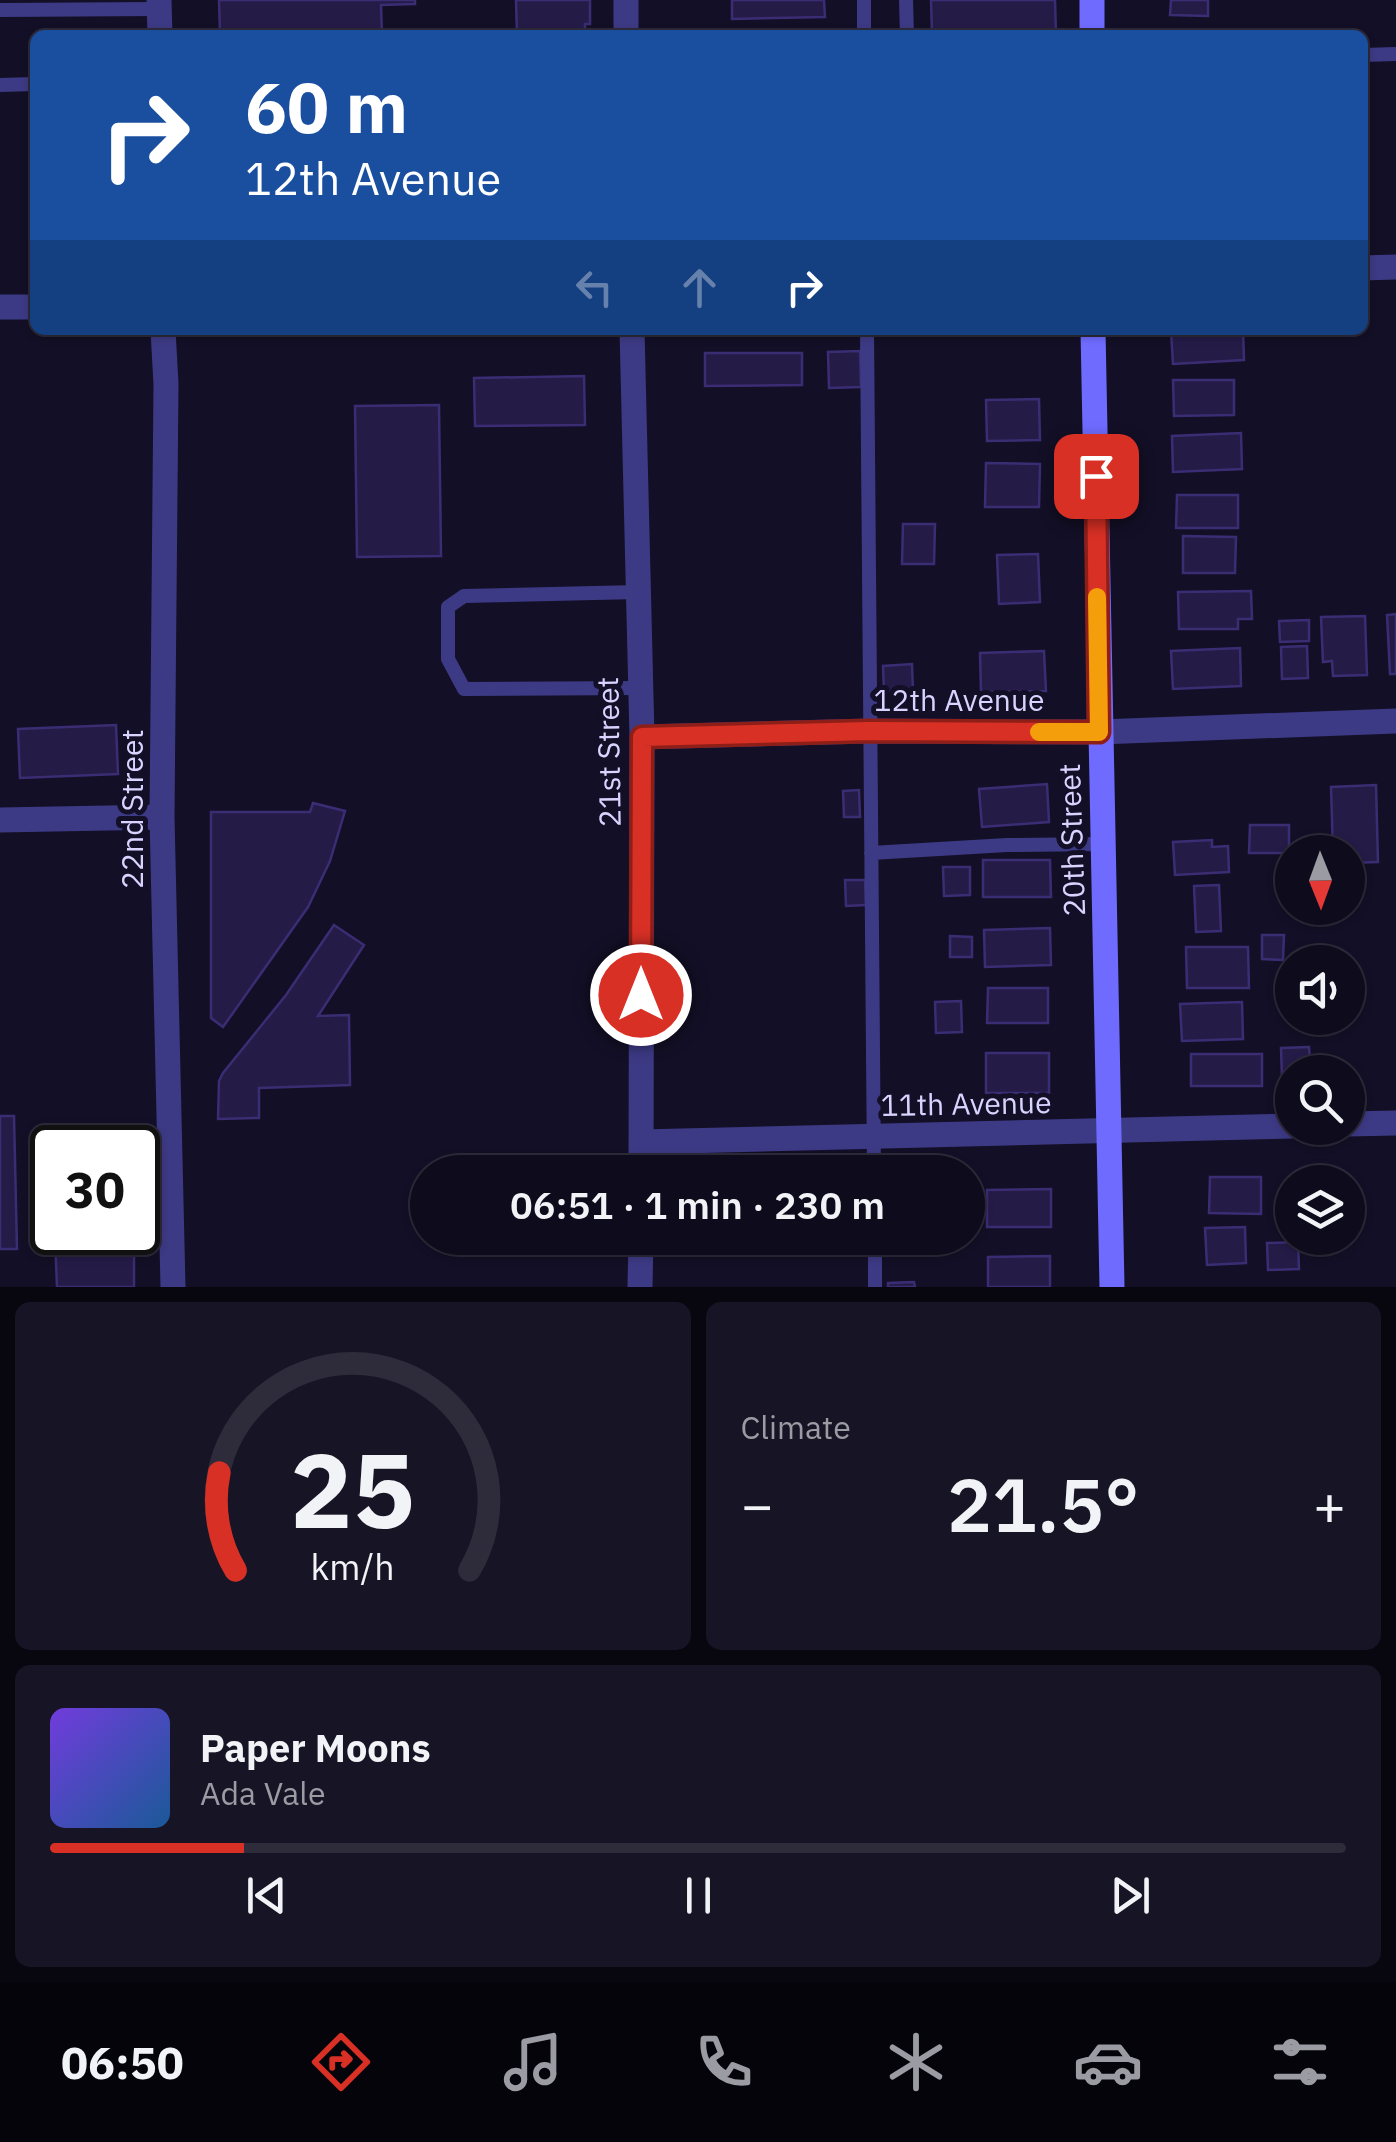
<!DOCTYPE html>
<html lang="en">
<head>
<meta charset="utf-8">
<style>
  :root { --surface:#0e0b1c; --page:#171425; --text:#f1f3f6; --muted:#9b9ba3; --line:#2e2b3b; --accent:#d93025 }
  body { margin:0; font-family:"IBM Plex Sans",sans-serif; background:var(--page); color:var(--text); height:100vh; display:flex; flex-direction:column; font-size:38px; white-space:nowrap }
  * { box-sizing:border-box; margin:0 }
  p { font-size:32px; color:var(--muted) }
  .icon { flex:none; width:55px; height:55px; fill:none; stroke:currentColor; stroke-width:2; stroke-linecap:round; stroke-linejoin:round }
  .map { position:relative; height:1287px; overflow:hidden }
  .details { display:flex; flex-direction:column; gap:15px; padding:15px; background:#08060f; flex:1 }
  .details>* { flex:none }
  .banner { position:absolute; left:30px; top:30px; width:1338px; height:305px; border-radius:15px; box-shadow:0 2px 8px #0004,0 0 0 2px var(--line); background:#1a4fa0; color:#fff; overflow:hidden }
  .needle { width:65px; rotate:179deg }
  .tools { position:absolute; left:1275px; top:835px; display:grid; gap:20px }
  .tools a { display:grid; place-items:center; width:90px; height:90px; border-radius:50%; background:var(--surface); box-shadow:0 2px 8px #0004,0 0 0 2px var(--line); font-size:50px }
  .speed { position:absolute; left:30px; top:1125px; display:flex; gap:20px; font-size:50px; font-weight:700; text-align:center }
  .speed>* { display:grid; place-content:center; width:130px; height:130px; border-radius:50%; background:var(--surface); box-shadow:0 2px 8px #0004,0 0 0 2px var(--line); line-height:1 }
  .speed .limit { border:5px solid #111; border-radius:15px; background:#fff; color:#111 }
  .pin { position:absolute; display:grid; place-items:center; width:85px; height:85px; color:#fff; margin:-42px; border-radius:20px; box-shadow:0 5px 15px #0006 }
  .me { position:absolute; width:110px; margin:-55px; rotate:0deg; stroke-linejoin:round; filter:drop-shadow(0 0 8px #0008) }
  .turn { display:flex; align-items:center; gap:35px; height:210px; padding:0 50px; font-size:45px }
  .turn .icon { width:130px; height:130px; stroke-width:2.5 }
  .turn b { display:block; font-size:70px; line-height:85px }
  .lanes { display:flex; align-items:center; height:95px; padding:0 50px; background:#0003; justify-content:center; gap:50px; direction:ltr }
  .lanes .off { opacity:.35 }
  .big { font-size:75px; font-weight:600; line-height:1.1 }
  .details .tile { flex:1; display:flex; flex-direction:column; justify-content:center; gap:15px; min-width:0; padding:0 35px; border-radius:15px; background:var(--page) }
  .details .dial { align-items:center; gap:0 }
  .dial svg { height:260px; overflow:visible; fill:none; stroke:var(--line); stroke-width:7; stroke-linecap:round; text-anchor:middle }
  .dial text { fill:var(--text); stroke:none }
  .song { display:flex; align-items:center; gap:30px }
  .cover { width:120px; height:120px; border-radius:15px; background:linear-gradient(135deg,hsl(260 70% 55%),hsl(210 70% 35%)) }
  .played { height:10px; border-radius:5px; background:linear-gradient(90deg,var(--accent) 15%,var(--line) 15%) }
  .keys { display:flex; justify-content:space-around; direction:ltr }
  .heat { display:flex; justify-content:space-between; align-items:center; font-size:55px; direction:ltr }
  .details .tiles { flex:1; display:grid; gap:15px; grid-template-columns:1fr 1fr }
  .tile:last-child { grid-column:span 2 }
  .trip { position:absolute; left:410px; top:1155px; width:575px; height:100px; border-radius:50px; background:var(--surface); box-shadow:0 2px 8px #0004,0 0 0 2px var(--line); font-weight:600; line-height:100px; text-align:center }
  .tabs { display:flex; height:160px; justify-content:space-around; align-items:center; background:#06040b; color:var(--muted) }
  .tabs .icon { width:70px; height:70px }
  .tabs .on { color:var(--accent) }
  .tabs b { font-size:45px; color:var(--text) }
  .map>svg:first-child { display:block }
</style>
</head>
<body>
<div class="map">
<svg width="1396" height="1287" viewBox="0 0 1396 1287">
  <rect width="100%" height="100%" fill="#130f26"/>
  <path fill="#241b47" stroke="#3b2d73" stroke-width="2.5" d="M219,0H415V4L381,5L382,35H220Z
    M516,0H590V24H585V35H517Z
    M732,0H824L825,17L732,19Z
    M931,0H1055L1056,35H932Z
    M1171,0H1208V16L1170,15Z
    M1171,330H1243L1244,360L1173,364Z
    M860,351L861,387L829,388L828,352Z
    M705,353H802V385L705,386Z
    M584,376L585,425L475,426L474,378Z
    M1173,380H1234V415L1174,416Z
    M1039,399L1040,440L987,441L986,400Z
    M439,405L441,556L357,557L355,406Z
    M1241,433L1242,469L1173,472L1172,436Z
    M986,463L1040,464L1039,507H985Z
    M1177,495H1238V528H1176Z
    M903,524H935L934,564H902Z
    M1183,536L1236,537L1235,573H1183Z
    M1038,554L1040,602L999,604L997,555Z
    M1251,591L1252,619H1238V629H1179L1178,592Z
    M1396,614V674H1390L1387,615Z
    M1365,616L1367,675L1333,676L1332,661L1323,662L1321,617Z
    M1309,620V641L1280,642L1279,621Z
    M1307,646L1308,678L1282,679L1281,647Z
    M1240,648L1241,686L1173,689L1171,651Z
    M1044,651L1046,691L981,692L980,653Z
    M912,664L913,691L884,692L883,666Z
    M116,725L118,774L20,778L18,729Z
    M1047,784L1049,822L982,827L979,789Z
    M1376,785L1378,862L1348,863V852H1333L1331,787Z
    M859,790L860,817H844L843,791Z
    M313,803L345,811L330,861L308,907L223,1027L211,1018V812H310Z
    M1250,825H1289V853H1249Z
    M1212,840V847L1228,846L1229,872L1175,875L1173,842Z
    M983,860H1050L1051,897H983Z
    M943,867H970V895L944,896Z
    M845,880H865L866,905L846,906Z
    M1219,885L1221,931L1196,932L1194,886Z
    M334,925L364,945L318,1016L349,1015L350,1085L259,1088V1118L218,1119L219,1081L223,1073L286,995Z
    M1050,928L1051,965L985,967L984,930Z
    M1262,935H1284L1283,960L1262,959Z
    M950,936L972,937V957H950Z
    M1186,947H1248L1249,988H1187Z
    M988,988H1048V1023H987Z
    M961,1001L962,1032L936,1033L935,1002Z
    M1242,1002L1243,1039L1182,1041L1180,1004Z
    M1309,1047L1311,1072H1292V1077L1282,1078L1281,1048Z
    M986,1053H1049V1093H986Z
    M1191,1054H1262V1086H1191Z
    M0,1116H14L17,1249H0Z
    M1210,1177H1261V1214L1209,1213Z
    M1282,1186H1292V1213L1283,1214Z
    M1051,1189V1227H987V1190Z
    M1245,1227L1246,1263L1207,1265L1205,1228Z
    M59,1232H134V1287H57L55,1238Z
    M1298,1242L1299,1269L1268,1270L1267,1243Z
    M1050,1256V1287H988V1257Z
    M914,1282L915,1287H888V1283Z"/>
  <g fill="none" stroke-linecap="round" stroke-linejoin="round">
    <path stroke="#3d3a85" stroke-width="14" d="M864,0V35
      M906,0L907,35
      M0,10L159,9
      M1362,55L1396,54
      M0,85L35,84
      M867,330L874,1172
      M638,592L464,596L448,607V659L464,689L641,688
      M871,853L1007,845L1105,844
      M875,1238V1287"/>
    <path stroke="#3d3a85" stroke-width="25" d="M159,0L160,35
      M626,0V35
      M1362,268L1396,267
      M0,307H35
      M163,330L166,384L162,817L173,1287
      M632,330L642,737L641,1172
      M642,737L869,731L1099,732L1396,721
      M0,820L162,817
      M1348,1124L1396,1123
      M641,1142L1292,1126
      M640,1287L641,1238"/>
    <path stroke="#6f6bff" stroke-width="25" d="M1092,0V35
      M1093,330L1112,1287"/>
  </g>
  <g fill="none" stroke-linecap="round" stroke-linejoin="round">
    <defs>
      <path id="route" d="M641,995L642,737L869,731L1099,732L1096,476"/>
    </defs>
    <use href="#route" stroke="#8d1f18" stroke-width="25"/>
    <use href="#route" stroke="#d93025" stroke-width="18"/>
    <path stroke="#f59e0b" stroke-width="18" d="M1039,732H1099L1097,597"/>
  </g>
  <g text-anchor="middle" dominant-baseline="central" stroke-width="10" stroke-linejoin="round" paint-order="stroke">
    <g font-size="30" fill="#d9d4ff" stroke="#130f26">
      <text x="959" y="699">12th Avenue</text>
      <text transform="translate(608 752) rotate(-91)">21st Street</text>
      <text transform="translate(131 809) rotate(-90)">22nd Street</text>
      <text transform="translate(1071 840) rotate(-92)">20th Street</text>
      <text transform="translate(966 1103) rotate(-1)">11th Avenue</text>
    </g>
  </g>
</svg>
<div class="tools">
<a><svg class="needle" viewBox="-14 -14 28 28"><path d="M0-13l5 13h-10z" fill="#e53935"/><path d="M0 13l5-13h-10z" fill="#9b9ba3"/></svg></a>
<a><svg class="icon" aria-label="sound" viewBox="0 0 24 24"><path d="M4 9h4l5-4v14l-5-4H4zM17 9q2 3 0 6"/></svg></a>
<a><svg class="icon" aria-label="search" viewBox="0 0 24 24"><circle cx="10" cy="10" r="6"/><path d="M15 15l6 6"/></svg></a>
<a><svg class="icon" aria-label="layers" viewBox="0 0 24 24"><path d="M12 4l9 5-9 5-9-5zM3 14l9 5 9-5"/></svg></a>
</div>
<div class="speed"><div class="limit">30</div></div>
<div class="pin" style="left:1096px;top:476px;background:#d93025"><svg class="icon" aria-label="arrive" viewBox="0 0 24 24"><path d="M6 21V4h12l-3 4 3 4H6"/></svg></div>
<svg class="me" style="left:641px;top:995px" viewBox="-20 -20 40 40"><circle r="17" fill="#d93025" stroke="#fff" stroke-width="3"/><path d="M0-11L8 9 0 5-8 9z" fill="#fff"/></svg>
<div class="trip">06:51 · 1 min · 230 m</div>
<div class="banner">
<div class="turn"><svg class="icon" aria-label="right" viewBox="0 0 24 24"><path d="M7 20v-9h11M14 6l5 5-5 5"/></svg><div><b>60 m</b>12th Avenue</div></div>
<div class="lanes"><svg class="icon off" aria-label="left" viewBox="0 0 24 24"><path d="M17 20v-9H6M10 6l-5 5 5 5"/></svg><svg class="icon off" aria-label="ahead" viewBox="0 0 24 24"><path d="M12 20V5M6 11l6-6 6 6"/></svg><svg class="icon" aria-label="right" viewBox="0 0 24 24"><path d="M7 20v-9h11M14 6l5 5-5 5"/></svg></div>
</div>
</div>
<section class="details">
<div class="tiles">
<div class="tile dial"><svg viewBox="0 0 100 80">
<path d="M14 69A42 42 0 1 1 86 69"/>
<path d="M14 69A42 42 0 0 1 9 39" stroke="#d93025"/>
<text x="50" y="56" font-size="32" font-weight="700">25</text>
<text x="50" y="72" font-size="11">km/h</text>
</svg></div>
<div class="tile"><p>Climate</p>
<div class="heat"><a>−</a><b class="big">21.5°</b><a>+</a></div>
</div>
<div class="tile">
<div class="song"><i class="cover"></i><div><b>Paper Moons</b><p>Ada Vale</p></div></div>
<div class="played"></div>
<div class="keys"><svg class="icon" aria-label="previous" viewBox="0 0 24 24"><path d="M18 5L8 12l10 7zM5 5v14"/></svg><svg class="icon" aria-label="pause" viewBox="0 0 24 24"><path d="M8 5v14M16 5v14"/></svg><svg class="icon" aria-label="next" viewBox="0 0 24 24"><path d="M6 5l10 7-10 7zM19 5v14"/></svg></div>
</div>
</div>
</section>
<nav class="tabs">
<b>06:50</b>
<svg class="icon on" aria-label="directions" viewBox="0 0 24 24"><path d="M12 3l9 9-9 9-9-9zM9 14v-3h6M13 9l2 2-2 2"/></svg>
<svg class="icon" aria-label="music" viewBox="0 0 24 24"><path d="M9 18V5l10-2v13"/><circle cx="6" cy="18" r="3"/><circle cx="16" cy="16" r="3"/></svg>
<svg class="icon" aria-label="phone" viewBox="0 0 24 24"><path d="M5 4h4l2 5-3 2q2 4 5 5l2-3 5 2v4C11 20 4 13 5 4z"/></svg>
<svg class="icon" aria-label="climate" viewBox="0 0 24 24"><path d="M12 3v18M4 7l16 10M4 17L20 7"/></svg>
<svg class="icon" aria-label="car" viewBox="0 0 24 24"><path d="M5 17H2v-5l4-1 3-4h7l3 4 3 1v5h-3M9 17h6M6 11h13"/><circle cx="7" cy="17" r="2"/><circle cx="17" cy="17" r="2"/></svg>
<svg class="icon" aria-label="filters" viewBox="0 0 24 24"><path d="M4 7h16M4 17h16"/><circle cx="9" cy="7" r="2"/><circle cx="15" cy="17" r="2"/></svg>
</nav>
</body>
</html>
